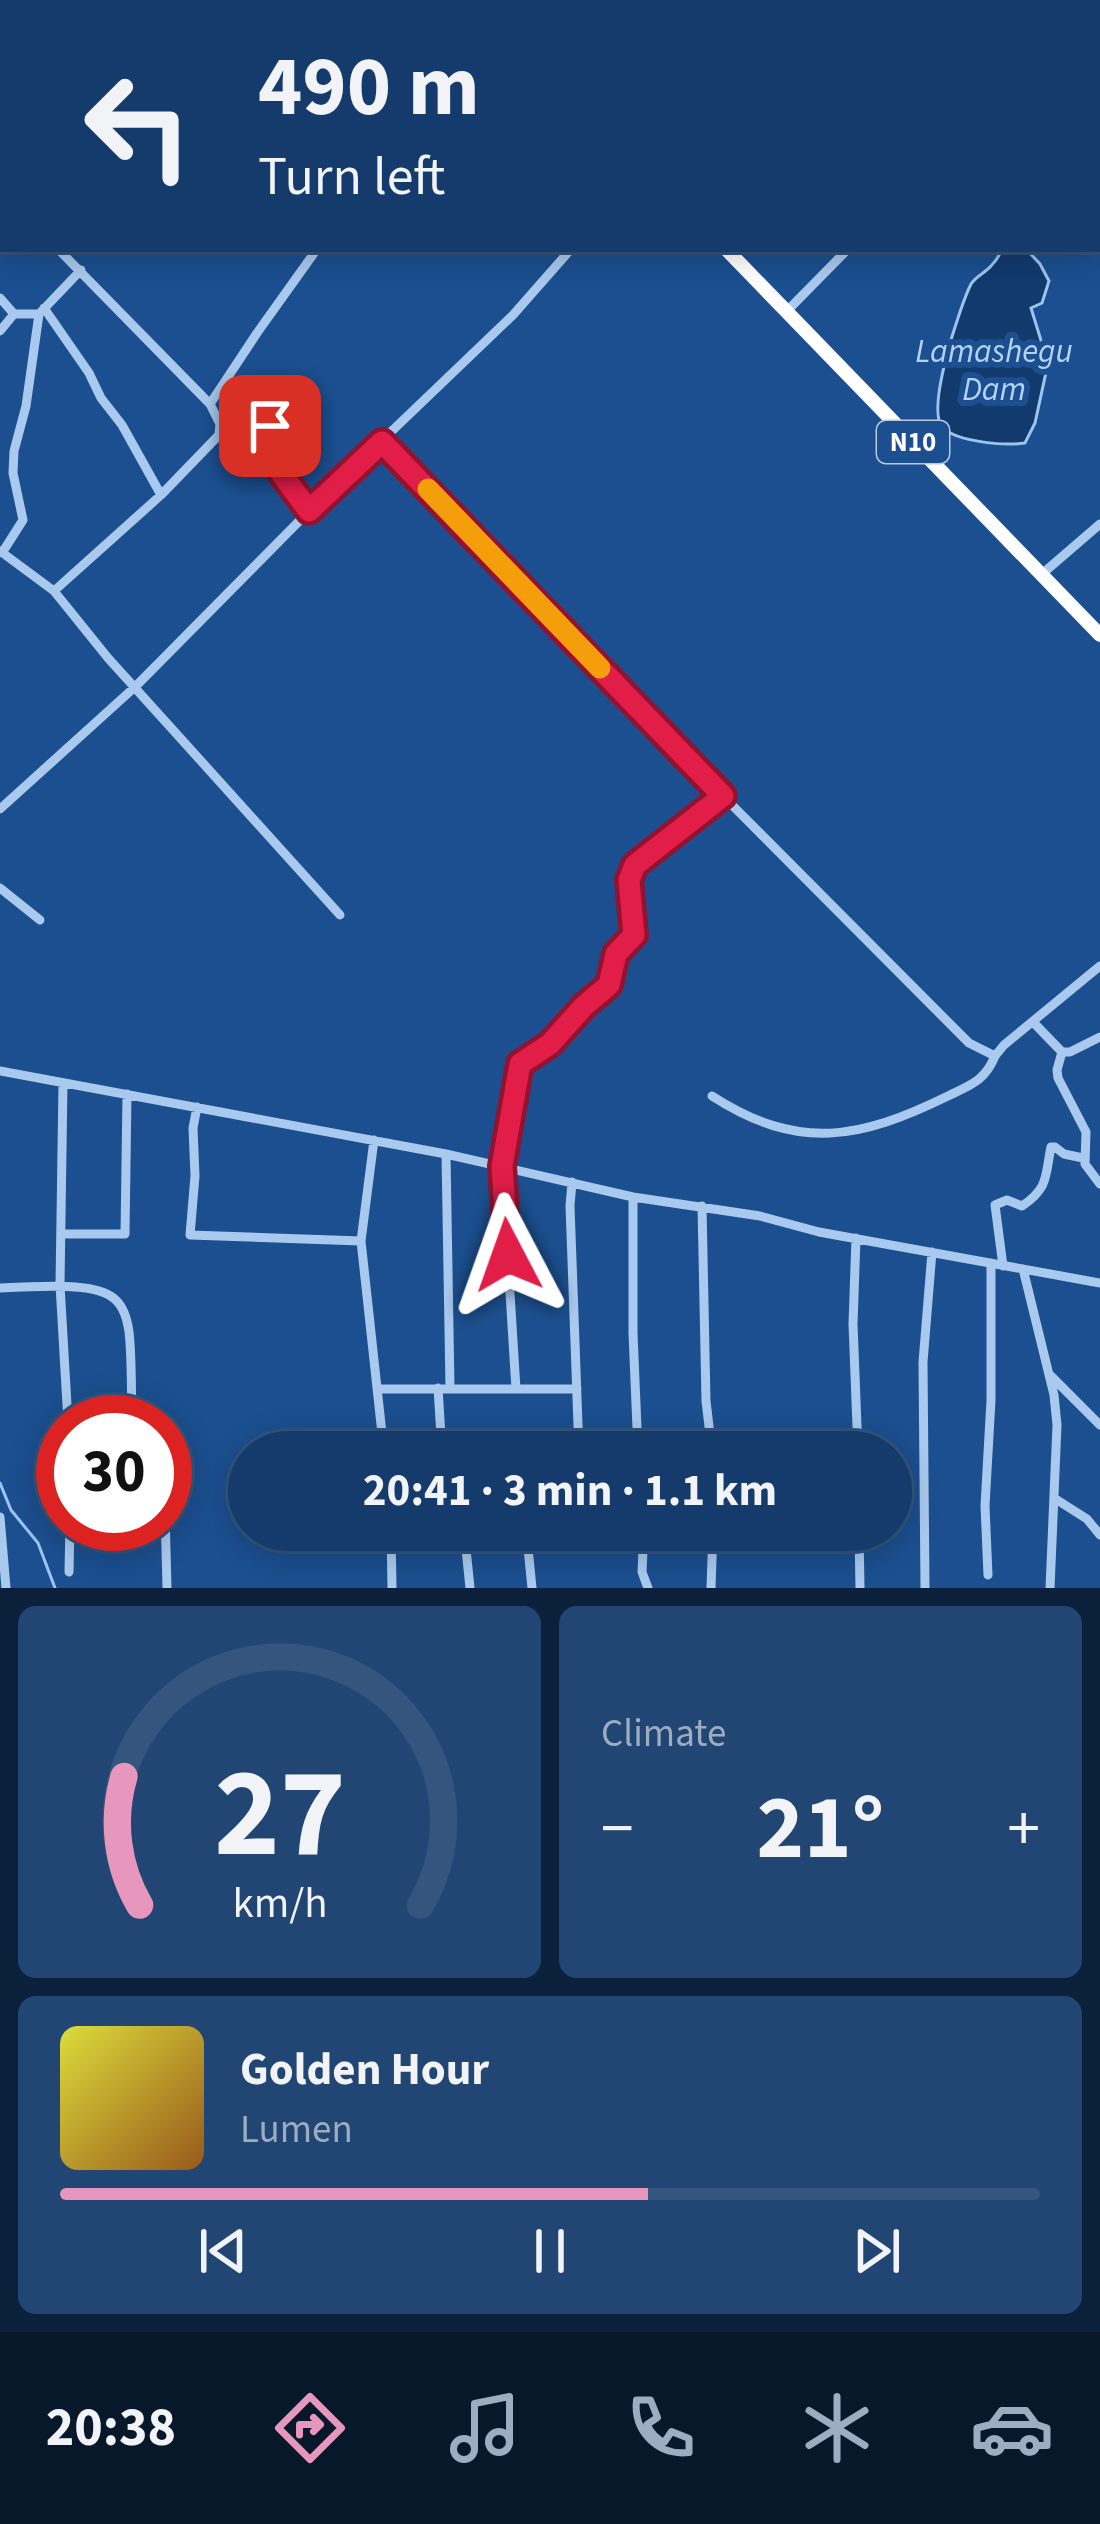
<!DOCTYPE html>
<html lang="en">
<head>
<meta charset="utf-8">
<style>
  :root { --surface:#143b6b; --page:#214673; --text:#f1f3f6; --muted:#9dadc1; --line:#33557e; --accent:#e797bd }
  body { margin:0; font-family:"Source Sans 3",sans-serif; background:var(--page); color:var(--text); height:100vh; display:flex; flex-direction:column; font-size:45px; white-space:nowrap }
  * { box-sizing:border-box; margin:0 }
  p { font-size:39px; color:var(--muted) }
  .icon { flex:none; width:66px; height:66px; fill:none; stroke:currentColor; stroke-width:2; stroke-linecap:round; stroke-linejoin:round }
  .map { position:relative; height:1588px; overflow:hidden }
  .panel { display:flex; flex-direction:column; gap:18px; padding:18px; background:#0b203b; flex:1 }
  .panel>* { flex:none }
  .guide { position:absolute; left:0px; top:0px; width:1101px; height:252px; box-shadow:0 6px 30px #0003,0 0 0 3px var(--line); background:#143b6b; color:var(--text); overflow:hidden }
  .speed { position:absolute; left:36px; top:1395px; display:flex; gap:24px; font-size:60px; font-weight:700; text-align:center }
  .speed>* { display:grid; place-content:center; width:156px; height:156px; border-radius:50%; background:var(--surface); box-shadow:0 6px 30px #0003,0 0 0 3px var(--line); line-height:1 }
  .speed .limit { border:18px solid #d22; background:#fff; color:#111 }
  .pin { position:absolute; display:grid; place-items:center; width:102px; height:102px; color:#fff; margin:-51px; border-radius:24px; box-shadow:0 6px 18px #0006 }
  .me { position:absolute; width:132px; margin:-66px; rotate:356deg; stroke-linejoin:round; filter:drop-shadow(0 0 9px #0008) }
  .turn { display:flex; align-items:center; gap:42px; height:252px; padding:0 60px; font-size:54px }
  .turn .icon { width:156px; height:156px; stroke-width:2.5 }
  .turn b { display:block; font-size:84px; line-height:102px }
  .big { font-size:90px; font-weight:700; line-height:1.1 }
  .panel .tile { flex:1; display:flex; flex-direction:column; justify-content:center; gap:18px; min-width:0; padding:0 42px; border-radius:18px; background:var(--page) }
  .panel .dial { align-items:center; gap:0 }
  .dial svg { height:312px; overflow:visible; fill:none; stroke:var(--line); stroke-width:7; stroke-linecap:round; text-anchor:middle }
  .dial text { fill:var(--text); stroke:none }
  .song { display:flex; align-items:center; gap:36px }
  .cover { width:144px; height:144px; border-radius:18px; background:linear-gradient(135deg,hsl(60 70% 55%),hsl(30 70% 35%)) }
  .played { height:12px; border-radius:6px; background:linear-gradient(90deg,var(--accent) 60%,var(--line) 60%) }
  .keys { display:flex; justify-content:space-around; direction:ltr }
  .heat { display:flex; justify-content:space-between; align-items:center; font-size:66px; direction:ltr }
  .panel .tiles { flex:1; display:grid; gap:18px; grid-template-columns:1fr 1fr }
  .tile:last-child { grid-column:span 2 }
  .trip { position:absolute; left:228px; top:1431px; width:684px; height:120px; border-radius:60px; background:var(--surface); box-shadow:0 6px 30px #0003,0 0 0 3px var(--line); font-weight:700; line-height:120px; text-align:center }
  .menu { display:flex; height:192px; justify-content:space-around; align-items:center; background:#08182b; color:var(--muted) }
  .menu .icon { width:84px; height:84px }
  .menu .active { color:var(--accent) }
  .menu b { font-size:54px; color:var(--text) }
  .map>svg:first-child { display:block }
</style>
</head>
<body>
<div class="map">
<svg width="1100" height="1588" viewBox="0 0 1100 1588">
  <rect width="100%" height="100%" fill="#1b4f8f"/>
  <path fill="#123a6d" stroke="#9cc4f0" stroke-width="3" d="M1026,249L1040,264L1049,281L1042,303L1031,308L1048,363L1035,423L1025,443C1005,446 958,442 943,428C925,411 960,306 971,284C976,276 985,273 991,266C996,261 999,256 1002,250Z"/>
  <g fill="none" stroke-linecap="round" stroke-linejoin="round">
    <path stroke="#9cc4f0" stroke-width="3" d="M0,1483L11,1510L38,1543L55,1588"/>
    <path stroke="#a9c9ee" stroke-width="9" d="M626,0L629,3
      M721,0L724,3
      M792,0L795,3
      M611,3L615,0
      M939,3L942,0
      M1098,33L1100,32
      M1098,181L1100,182
      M0,193L3,196
      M0,298L14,314H39L81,270
      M44,308L89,373L101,398L122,425L161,495
      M786,312L848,249
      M0,331L14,314
      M210,404L257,333L317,249
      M220,424L260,422L270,426L282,473L309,511
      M382,442L723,796L969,1043L995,1056L1004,1045L1100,966
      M0,551L54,591L108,658L340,915
      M2,553L23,520L13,473L14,451L26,406L39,314
      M1042,574L1100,524
      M54,591L161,495L219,435L220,424L210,404L58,249
      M0,809L136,686L325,495L513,315L571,249
      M0,888L40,920
      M1033,1022L1062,1052H1070L1100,1037
      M1062,1052L1057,1070L1058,1078L1086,1132L1085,1164L1100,1184
      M0,1071L446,1154L633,1197L760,1216L819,1232L1100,1283
      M63,1083L60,1285L68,1422
      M712,1096C799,1152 860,1139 948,1096C970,1085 985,1081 995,1056
      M197,1107L193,1128L195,1176L190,1235L361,1241
      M374,1140L361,1241L384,1452
      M446,1154L450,1388
      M572,1182L570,1206L579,1452
      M633,1197V1333L638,1452
      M702,1206L706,1401L712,1452
      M62,1234H125L127,1094
      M856,1238L853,1324L858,1452
      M1003,1266L995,1205L1007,1200L1022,1206C1049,1188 1045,1176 1051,1147H1055L1064,1154L1083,1158
      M1023,1269L1054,1395L1057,1425L1050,1588
      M0,1288C143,1281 129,1290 132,1422
      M1051,1376L1100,1425
      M438,1388L442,1452
      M377,1389H577
      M516,1389L502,1166L520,1063L550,1044L584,1006L609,985L616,954L634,935L629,880L635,865L723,796
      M1054,1498L1087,1519L1100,1535
      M165,1511L167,1588
      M0,1517L6,1588
      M391,1530L392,1588
      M644,1530L642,1572L648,1588
      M859,1530L860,1588
      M392,1537L455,1533L465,1539L580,1537L675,1530
      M527,1538L532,1588
      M465,1539L470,1588
      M69,1572L70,1524
      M988,1575L985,1506L991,1400V1263
      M711,1588L713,1530
      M925,1588L923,1362L932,1252"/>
    <path stroke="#f0f6ff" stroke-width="12" d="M184,3L187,0
      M0,166L3,163"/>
    <path stroke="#fff" stroke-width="14" d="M474,0L477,3
      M494,0L497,3
      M726,249L1100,635"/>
  </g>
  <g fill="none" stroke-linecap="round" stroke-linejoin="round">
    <defs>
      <path id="route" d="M270,426L281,473L309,511L382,442L723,796L635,865L629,880L634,935L616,954L609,985L584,1006L550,1044L520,1064L502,1166L508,1255"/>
    </defs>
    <use href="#route" stroke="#92132f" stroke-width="30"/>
    <use href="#route" stroke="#e11d48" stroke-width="21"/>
    <path stroke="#f59e0b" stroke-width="21" d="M428,489L600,668"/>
  </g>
  <g text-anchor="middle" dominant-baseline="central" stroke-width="12" stroke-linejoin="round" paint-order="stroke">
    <rect fill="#1b4f8f" stroke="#bbcadd" stroke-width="3" x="877" y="421" width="72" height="42" rx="9"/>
    <g font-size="27" font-weight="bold" fill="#fff">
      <text x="913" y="442">N10</text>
    </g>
    <g font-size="33" font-style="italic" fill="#b5d3f5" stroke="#1b4f8f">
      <text x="994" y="351">Lamashegu<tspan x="994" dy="38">Dam</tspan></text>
    </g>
  </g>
</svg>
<div class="speed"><div class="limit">30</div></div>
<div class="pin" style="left:270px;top:426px;background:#d93025"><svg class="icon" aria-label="arrive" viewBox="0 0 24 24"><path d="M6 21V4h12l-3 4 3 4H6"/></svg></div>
<svg class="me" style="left:508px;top:1255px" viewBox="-20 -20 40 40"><path d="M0-17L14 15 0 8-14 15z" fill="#e11d48" stroke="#fff" stroke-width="4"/></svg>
<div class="trip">20:41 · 3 min · 1.1 km</div>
<div class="guide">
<div class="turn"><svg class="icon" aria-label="left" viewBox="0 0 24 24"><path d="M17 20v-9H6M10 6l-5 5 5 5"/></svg><div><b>490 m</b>Turn left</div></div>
</div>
</div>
<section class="panel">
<div class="tiles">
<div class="tile dial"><svg viewBox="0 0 100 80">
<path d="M14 69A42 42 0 1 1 86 69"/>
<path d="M14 69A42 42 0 0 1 10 36" stroke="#e797bd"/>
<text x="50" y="56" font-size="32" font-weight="700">27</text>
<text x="50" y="72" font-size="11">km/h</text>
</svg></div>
<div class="tile"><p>Climate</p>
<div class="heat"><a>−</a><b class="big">21°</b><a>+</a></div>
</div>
<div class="tile">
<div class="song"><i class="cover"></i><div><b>Golden Hour</b><p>Lumen</p></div></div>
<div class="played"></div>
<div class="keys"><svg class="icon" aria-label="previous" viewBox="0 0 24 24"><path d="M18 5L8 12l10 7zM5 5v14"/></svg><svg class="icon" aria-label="pause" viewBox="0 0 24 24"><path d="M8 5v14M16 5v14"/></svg><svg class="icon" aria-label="next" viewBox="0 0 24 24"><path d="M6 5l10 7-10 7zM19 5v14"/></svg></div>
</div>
</div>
</section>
<nav class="menu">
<b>20:38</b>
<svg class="icon active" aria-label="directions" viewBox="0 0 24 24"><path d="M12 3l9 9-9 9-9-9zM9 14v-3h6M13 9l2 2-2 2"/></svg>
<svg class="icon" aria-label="music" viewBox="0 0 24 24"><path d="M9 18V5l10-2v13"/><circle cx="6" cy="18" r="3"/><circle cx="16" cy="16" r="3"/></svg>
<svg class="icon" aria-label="phone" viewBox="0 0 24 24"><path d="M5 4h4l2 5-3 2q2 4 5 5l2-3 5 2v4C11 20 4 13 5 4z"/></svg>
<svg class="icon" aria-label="climate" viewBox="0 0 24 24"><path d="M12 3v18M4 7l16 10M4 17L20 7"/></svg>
<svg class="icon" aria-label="car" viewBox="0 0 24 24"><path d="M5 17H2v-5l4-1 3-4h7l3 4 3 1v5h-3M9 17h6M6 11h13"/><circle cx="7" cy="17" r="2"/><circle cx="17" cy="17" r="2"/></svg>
</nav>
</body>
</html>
